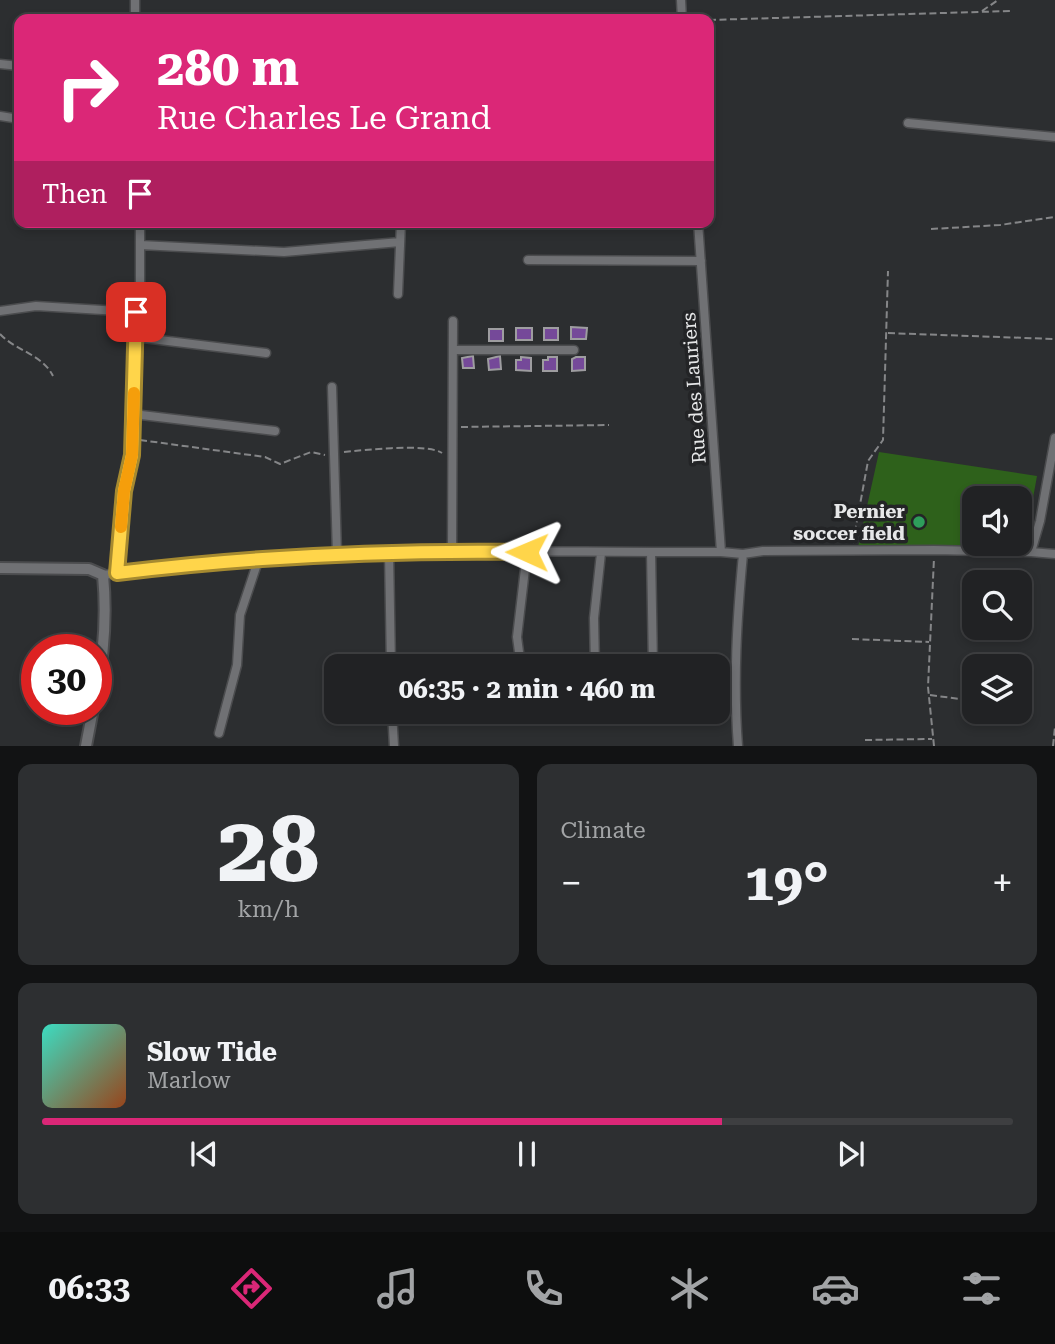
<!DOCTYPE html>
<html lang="en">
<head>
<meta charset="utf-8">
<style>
  :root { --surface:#212224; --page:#2d2f31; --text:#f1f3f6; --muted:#a2a4a6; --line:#3e3f41; --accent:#db2777 }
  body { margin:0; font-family:"Roboto Serif",serif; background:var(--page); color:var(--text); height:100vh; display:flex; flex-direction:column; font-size:26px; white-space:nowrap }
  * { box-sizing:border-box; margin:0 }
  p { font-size:23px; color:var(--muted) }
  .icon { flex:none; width:38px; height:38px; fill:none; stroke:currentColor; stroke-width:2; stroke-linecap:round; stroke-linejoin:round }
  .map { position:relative; height:746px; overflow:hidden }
  .sheet { display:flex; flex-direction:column; gap:18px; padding:18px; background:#121314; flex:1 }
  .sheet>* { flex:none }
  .top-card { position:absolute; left:14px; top:14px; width:700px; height:214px; border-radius:14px; box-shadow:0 4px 10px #0003,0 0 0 2px var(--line); background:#db2777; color:#fff; overflow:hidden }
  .controls { position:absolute; left:962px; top:486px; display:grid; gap:14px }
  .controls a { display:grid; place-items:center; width:70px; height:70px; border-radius:14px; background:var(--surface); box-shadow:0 4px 10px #0003,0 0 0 2px var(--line); font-size:35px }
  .speed { position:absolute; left:21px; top:634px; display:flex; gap:14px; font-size:35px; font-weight:700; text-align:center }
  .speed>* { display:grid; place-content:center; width:91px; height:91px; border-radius:50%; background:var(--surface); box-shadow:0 4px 10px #0003,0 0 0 2px var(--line); line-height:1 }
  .speed .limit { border:10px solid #d22; background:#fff; color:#111 }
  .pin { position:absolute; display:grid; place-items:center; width:60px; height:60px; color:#fff; margin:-30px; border-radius:14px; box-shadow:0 4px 10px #0006 }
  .me { position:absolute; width:77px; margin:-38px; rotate:271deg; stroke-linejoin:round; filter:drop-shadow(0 0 5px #0008) }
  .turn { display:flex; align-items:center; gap:24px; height:147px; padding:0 28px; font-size:32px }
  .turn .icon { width:91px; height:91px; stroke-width:2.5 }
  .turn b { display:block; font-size:49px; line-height:60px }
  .then { display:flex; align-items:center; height:66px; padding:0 28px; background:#0003; gap:14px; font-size:26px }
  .big { font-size:52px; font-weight:700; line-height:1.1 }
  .sheet .card { flex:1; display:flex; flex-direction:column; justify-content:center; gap:10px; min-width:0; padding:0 24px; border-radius:14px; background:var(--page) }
  .sheet .dial { align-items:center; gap:0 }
  .dial b { font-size:91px; line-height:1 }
  .song { display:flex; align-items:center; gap:21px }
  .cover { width:84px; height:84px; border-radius:10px; background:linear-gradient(135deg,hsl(170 70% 55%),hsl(20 70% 35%)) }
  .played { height:7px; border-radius:4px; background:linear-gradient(90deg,var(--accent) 70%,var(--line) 70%) }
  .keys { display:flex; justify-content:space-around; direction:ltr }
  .heat { display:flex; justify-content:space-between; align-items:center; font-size:38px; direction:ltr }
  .sheet .tiles { flex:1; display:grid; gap:18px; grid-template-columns:1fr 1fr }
  .card:last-child { grid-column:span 2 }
  .trip { position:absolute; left:324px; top:654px; width:406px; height:70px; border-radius:14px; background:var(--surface); box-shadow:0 4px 10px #0003,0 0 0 2px var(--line); font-weight:700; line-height:70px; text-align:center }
  .tab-bar { display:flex; height:112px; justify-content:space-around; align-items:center; background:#0d0e0e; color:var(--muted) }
  .tab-bar .icon { width:49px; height:49px }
  .tab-bar .active { color:var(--accent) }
  .tab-bar b { font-size:32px; color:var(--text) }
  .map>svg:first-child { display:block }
</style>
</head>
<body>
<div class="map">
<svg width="1055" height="746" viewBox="0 0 1055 746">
  <rect width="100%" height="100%" fill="#2c2e30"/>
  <path fill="#2e611b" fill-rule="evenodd" d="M879,452L1037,476L1024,548L858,547ZM975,499H1020V544H975Z"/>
  <path fill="#754999" stroke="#9e9da0" stroke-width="2" d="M571,327L587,328L586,339H571Z
    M516,328H532V340H516Z
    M544,328H558V340H544Z
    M489,329H503V341H489Z
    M473,356L474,368H463L462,358Z
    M500,356L501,369L489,370L488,359Z
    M521,357L531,358V371L516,370V360H521Z
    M548,357H557V371H543V360H548Z
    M576,357H585V370L572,371V359Z"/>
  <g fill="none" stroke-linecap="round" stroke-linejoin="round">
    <defs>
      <path id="minor" d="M681,0L682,19
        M135,19V0
        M0,64L19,66
        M0,116L19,119
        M908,123L1055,137
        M698,222L721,552
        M140,245L284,252L400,242
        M528,260L701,261
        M398,294L401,222
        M0,311L36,306L136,312
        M135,337L266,353
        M453,350H574
        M332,387L337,554
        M133,414L275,431
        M452,551L453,321
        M651,552L653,667
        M1031,552L1040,521L1055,438
        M389,553L391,667
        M117,573L124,491L132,455L136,312L140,296V222
        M103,575C159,568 216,561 273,557C422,547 572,553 721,552L743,554L763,551L934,550L1031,552L1055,554
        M521,667L517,637L527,552
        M595,667L594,618L601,553
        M392,712L394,746
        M597,712V719
        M219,733L237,665L240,615L259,558
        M738,746C733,681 737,618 743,554"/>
      <path id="tertiary" d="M0,568L89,569L103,575C107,616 104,654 96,695
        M86,746L93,709"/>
    </defs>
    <use href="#minor" stroke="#4b4c4e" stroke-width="11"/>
    <use href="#tertiary" stroke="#4b4c4e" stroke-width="14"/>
    <path stroke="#858688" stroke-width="2" stroke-dasharray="7 3.5" stroke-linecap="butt" d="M982,11L998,0
      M709,20L1011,11
      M931,229L1000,225L1055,217
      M888,333L1055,339
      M0,334C16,351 42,354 53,376
      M461,427L609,425
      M140,440L265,457L280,464L311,452L325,455
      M344,452C364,450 427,443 442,453
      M853,543L868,461L883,440L888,271
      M852,639L929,642
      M930,695L960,699
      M865,740L932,739
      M934,746L928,687L934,558
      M1053,746L1055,727"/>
    <use href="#minor" stroke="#707174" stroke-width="8"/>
    <use href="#tertiary" stroke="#707174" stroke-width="10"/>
  </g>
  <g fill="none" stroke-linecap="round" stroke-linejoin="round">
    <defs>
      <path id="route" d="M136,312L132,455L124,491L117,573C254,556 390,550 527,552"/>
    </defs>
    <use href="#route" stroke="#a68a30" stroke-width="18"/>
    <use href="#route" stroke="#ffd54a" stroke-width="12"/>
    <path stroke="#f59e0b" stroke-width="12" d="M121,527L124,491L132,455L134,393"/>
  </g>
  <circle fill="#2e9e5b" stroke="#232426" stroke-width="2.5" cx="919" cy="522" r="7"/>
  <g text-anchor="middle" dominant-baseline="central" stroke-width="7" stroke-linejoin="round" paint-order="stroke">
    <g font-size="19" fill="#e6e7e8" stroke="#232426">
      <text transform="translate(694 388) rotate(-94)">Rue des Lauriers</text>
    </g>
    <g font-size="19" font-weight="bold" fill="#e6e7e8" stroke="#232426" text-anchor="end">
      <text x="905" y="511">Pernier<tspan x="905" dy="22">soccer field</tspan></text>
    </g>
  </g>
</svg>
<div class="controls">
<a><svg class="icon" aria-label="sound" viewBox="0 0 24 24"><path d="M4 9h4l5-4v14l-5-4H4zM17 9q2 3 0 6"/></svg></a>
<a><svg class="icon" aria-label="search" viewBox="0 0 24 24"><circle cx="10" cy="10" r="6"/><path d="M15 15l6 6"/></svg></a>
<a><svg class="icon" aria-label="layers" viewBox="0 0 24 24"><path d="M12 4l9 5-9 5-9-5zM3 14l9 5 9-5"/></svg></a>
</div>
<div class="speed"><div class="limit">30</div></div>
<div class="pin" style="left:136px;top:312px;background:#d93025"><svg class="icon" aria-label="arrive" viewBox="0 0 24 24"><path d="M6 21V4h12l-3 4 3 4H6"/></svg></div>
<svg class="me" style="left:527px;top:552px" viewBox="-20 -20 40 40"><path d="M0-17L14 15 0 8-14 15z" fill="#ffd54a" stroke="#fff" stroke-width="4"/></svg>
<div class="trip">06:35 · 2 min · 460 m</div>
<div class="top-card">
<div class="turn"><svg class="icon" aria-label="right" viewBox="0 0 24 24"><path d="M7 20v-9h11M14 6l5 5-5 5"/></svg><div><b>280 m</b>Rue Charles Le Grand</div></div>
<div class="then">Then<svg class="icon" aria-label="arrive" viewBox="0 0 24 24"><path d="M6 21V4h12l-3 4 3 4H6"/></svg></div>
</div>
</div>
<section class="sheet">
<div class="tiles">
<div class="card dial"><b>28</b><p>km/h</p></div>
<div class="card"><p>Climate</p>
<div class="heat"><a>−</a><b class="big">19°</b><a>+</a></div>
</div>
<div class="card">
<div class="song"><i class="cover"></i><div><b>Slow Tide</b><p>Marlow</p></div></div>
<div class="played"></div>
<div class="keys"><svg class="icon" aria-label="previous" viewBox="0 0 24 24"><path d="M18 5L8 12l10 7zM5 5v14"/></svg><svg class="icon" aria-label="pause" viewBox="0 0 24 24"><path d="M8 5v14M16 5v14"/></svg><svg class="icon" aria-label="next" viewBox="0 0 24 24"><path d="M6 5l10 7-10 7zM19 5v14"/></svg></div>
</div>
</div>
</section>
<nav class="tab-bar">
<b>06:33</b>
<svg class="icon active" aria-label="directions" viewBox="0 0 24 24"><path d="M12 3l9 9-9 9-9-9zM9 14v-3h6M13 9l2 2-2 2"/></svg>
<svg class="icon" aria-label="music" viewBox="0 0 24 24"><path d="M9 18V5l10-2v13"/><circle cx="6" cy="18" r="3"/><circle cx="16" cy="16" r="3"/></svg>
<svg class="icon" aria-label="phone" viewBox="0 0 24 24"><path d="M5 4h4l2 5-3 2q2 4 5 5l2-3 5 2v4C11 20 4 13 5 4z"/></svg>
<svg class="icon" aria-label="climate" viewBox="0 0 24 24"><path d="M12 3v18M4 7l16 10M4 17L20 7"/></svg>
<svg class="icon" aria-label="car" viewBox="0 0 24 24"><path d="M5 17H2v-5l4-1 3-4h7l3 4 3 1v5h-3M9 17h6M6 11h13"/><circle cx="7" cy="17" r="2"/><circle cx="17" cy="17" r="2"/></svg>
<svg class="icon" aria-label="filters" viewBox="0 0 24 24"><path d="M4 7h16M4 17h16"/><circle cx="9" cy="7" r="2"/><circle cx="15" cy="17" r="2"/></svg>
</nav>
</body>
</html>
